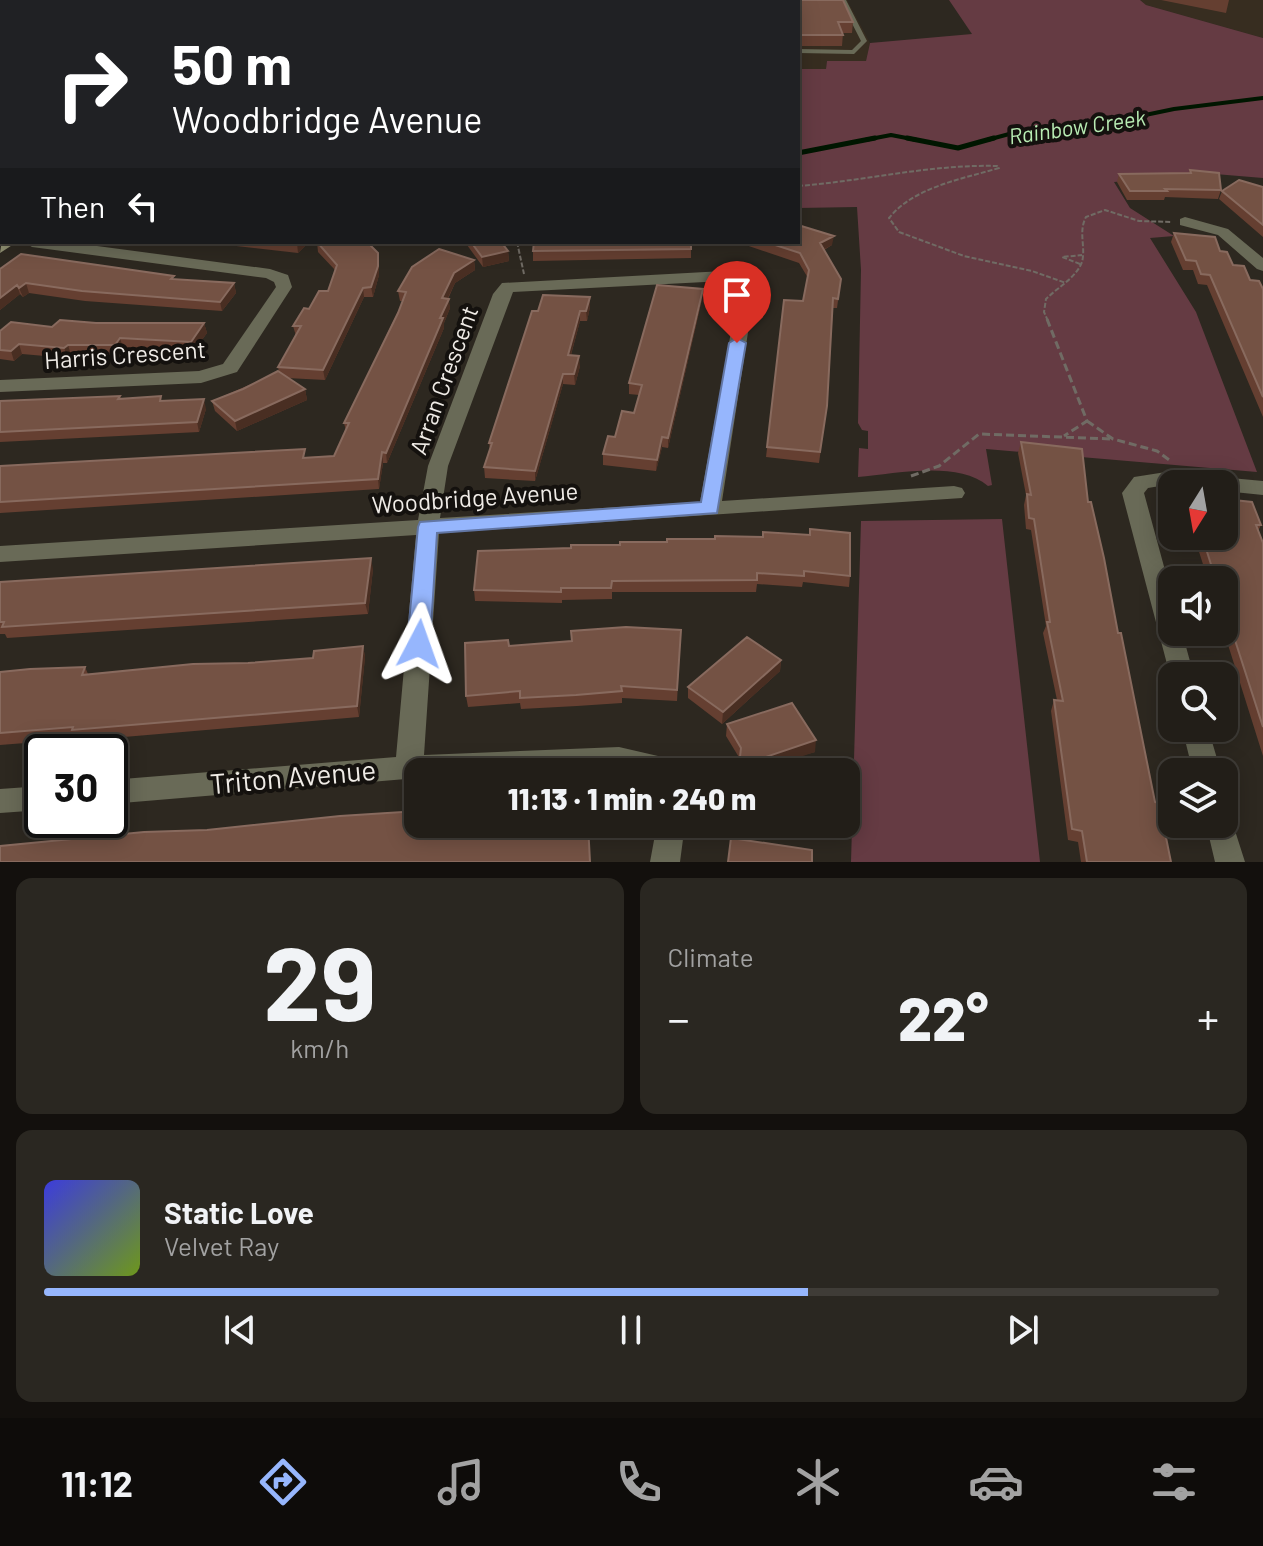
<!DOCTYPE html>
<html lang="en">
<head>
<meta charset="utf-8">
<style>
  :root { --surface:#221e18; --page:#2a2721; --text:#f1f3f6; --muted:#a2a2a2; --line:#3f3c37; --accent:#96b6fd }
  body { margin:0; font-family:Barlow,sans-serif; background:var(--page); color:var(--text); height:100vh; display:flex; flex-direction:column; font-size:30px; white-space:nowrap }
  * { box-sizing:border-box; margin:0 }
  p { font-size:26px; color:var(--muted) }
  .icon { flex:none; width:44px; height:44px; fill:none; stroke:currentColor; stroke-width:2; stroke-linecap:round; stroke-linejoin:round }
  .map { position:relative; height:862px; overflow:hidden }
  .drawer { display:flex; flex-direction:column; gap:16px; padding:16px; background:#13100d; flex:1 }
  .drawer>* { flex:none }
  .top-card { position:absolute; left:0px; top:0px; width:800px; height:244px; box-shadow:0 4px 20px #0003,0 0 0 2px var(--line); background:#202124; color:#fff; overflow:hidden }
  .needle { width:52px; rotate:191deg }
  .tools { position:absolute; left:1158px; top:470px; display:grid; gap:16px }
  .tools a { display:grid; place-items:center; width:80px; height:80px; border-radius:16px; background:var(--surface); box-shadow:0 4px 20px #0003,0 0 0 2px var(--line); font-size:40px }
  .speed { position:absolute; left:24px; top:734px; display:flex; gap:16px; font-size:40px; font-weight:700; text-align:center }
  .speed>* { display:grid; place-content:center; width:104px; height:104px; border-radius:50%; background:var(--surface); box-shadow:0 4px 20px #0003,0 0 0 2px var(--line); line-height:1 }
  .speed .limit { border:4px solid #111; border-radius:12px; background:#fff; color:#111 }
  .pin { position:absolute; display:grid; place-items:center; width:68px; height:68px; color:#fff; margin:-82px -34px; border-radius:50% 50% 50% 0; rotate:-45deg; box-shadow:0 0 8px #0007 }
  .pin .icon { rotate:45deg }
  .me { position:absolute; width:88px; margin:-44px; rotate:4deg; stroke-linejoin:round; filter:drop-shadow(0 0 6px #0008) }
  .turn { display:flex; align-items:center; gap:28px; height:168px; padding:0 40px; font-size:36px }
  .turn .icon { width:104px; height:104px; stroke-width:2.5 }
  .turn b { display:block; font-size:56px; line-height:68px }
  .then { display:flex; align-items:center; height:76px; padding:0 40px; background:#0003; gap:16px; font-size:30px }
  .big { font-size:60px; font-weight:800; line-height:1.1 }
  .drawer .tile { flex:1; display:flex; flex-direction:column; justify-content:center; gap:12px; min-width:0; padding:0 28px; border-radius:16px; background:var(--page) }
  .drawer .dial { align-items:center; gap:0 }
  .dial b { font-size:104px; line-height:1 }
  .song { display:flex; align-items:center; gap:24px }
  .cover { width:96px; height:96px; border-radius:12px; background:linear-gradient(135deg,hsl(240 70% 55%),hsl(80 70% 35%)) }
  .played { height:8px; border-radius:4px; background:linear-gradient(90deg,var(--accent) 65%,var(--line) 65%) }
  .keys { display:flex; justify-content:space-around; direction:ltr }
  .heat { display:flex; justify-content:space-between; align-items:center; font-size:44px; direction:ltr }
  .drawer .tiles { flex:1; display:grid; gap:16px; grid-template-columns:1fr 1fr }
  .tile:last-child { grid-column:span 2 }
  .trip { position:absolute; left:404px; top:758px; width:456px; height:80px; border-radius:16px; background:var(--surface); box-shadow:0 4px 20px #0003,0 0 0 2px var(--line); font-weight:800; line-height:80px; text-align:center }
  .menu { display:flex; height:128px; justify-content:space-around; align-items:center; background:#0e0c0a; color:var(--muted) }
  .menu .icon { width:56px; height:56px }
  .menu .active { color:var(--accent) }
  .menu b { font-size:36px; color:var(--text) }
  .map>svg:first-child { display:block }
</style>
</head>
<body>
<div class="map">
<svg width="1263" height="862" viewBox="0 0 1263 862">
  <rect width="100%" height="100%" fill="#2d2820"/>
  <path fill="#372d20" d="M564,0H847L870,43L866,61H827L826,69H798V2Z
    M1140,0H1263V38L1146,5Z"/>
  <path fill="#653b43" d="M949,0H1140L1146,5L1263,38V178L1215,174L1114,182L1130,208L1174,236L1150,238L1196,312L1257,472L986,449L992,485L988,486C957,460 896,474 858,477L859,448L868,449V431L862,430L858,423L861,270L857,207L798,208V69H826L827,61H866L870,43L972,34Z
    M1002,519L1040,862H851L861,521Z"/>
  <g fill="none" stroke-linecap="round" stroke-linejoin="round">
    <path stroke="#001600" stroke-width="4" d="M865,140L891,135L917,140
      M987,140L1028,129L1102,124L1174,109L1263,98"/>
    <path stroke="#001600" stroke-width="5" d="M907,138L958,148L994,138
      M798,153L875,138"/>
    <path stroke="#706b64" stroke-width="2" stroke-dasharray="5 2" stroke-linecap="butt" d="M798,186C864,181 931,164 997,166L999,168C962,179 914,187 889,218L899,232L964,256L1032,271L1066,283
      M517,242L524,274
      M1080,264L1062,257L1082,255
      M1048,321L1044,312L1046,299C1058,287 1076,278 1082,262C1086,247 1078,232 1086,217L1105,210L1139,221L1171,222"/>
    <path stroke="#706b64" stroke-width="3" stroke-dasharray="8 4" stroke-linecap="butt" d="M1047,319L1087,421L1064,436
      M1087,421L1113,439L1157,451L1172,462
      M911,476L939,466L979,434L1113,439"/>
    <path fill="#696a57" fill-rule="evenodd" d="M692,0H698V2H692Z
      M840,0H846L867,41L854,54L798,53V49L852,50L861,41Z"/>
    <path fill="#696a57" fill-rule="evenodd" d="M136,0H147L135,2Z
      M498,0H508V2H498Z
      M1185,217L1228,229L1263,258V271L1257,269L1218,235L1180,225V219Z
      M0,233L2,242H5L0,243Z
      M24,242H67L270,269L288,275L292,287L237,372L201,383L0,392V380L199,371L223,364L276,287L274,282L266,278L32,247Z
      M724,271L746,275L755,287L722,501L954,486L962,488L965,493L962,498L439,533L424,755L619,747L671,759L678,772L619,769L418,772V778L110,804V780L396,757L416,535L0,562V546L418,520L428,466L493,294L502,283ZM724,281L734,283L739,288L700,502L440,518L448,466L513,292Z
      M1166,472L1263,481V495L1224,491V484H1172L1148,488L1144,493L1172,596V632H1182L1194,676H1172V683L1122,493L1134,477Z
      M1182,728H1208L1221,772H1193Z
      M42,786V810L0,813V789Z
      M1224,813L1230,815L1245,862H1215L1206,824H1224Z
      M657,824H685L680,862H650Z"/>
    <path fill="#8e8e70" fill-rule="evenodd" d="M238,0H249L237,2Z
      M2,240V242H17L0,253Z"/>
  </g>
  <path fill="#653f31" d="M704,0H843L853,22L852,33H843L842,46H798V2H704Z
    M1161,0H1229L1226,13Z
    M1190,170L1221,190L1218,199L1165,197L1164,200H1127L1117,182L1119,174L1189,173Z
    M1263,187V237L1219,199L1222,191Z
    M1174,233L1220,251L1233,265L1250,280L1263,289V417L1207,285L1198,284L1193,270H1183L1171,242Z
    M201,242H309L298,253Z
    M317,242L378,253L379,275L373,297H364L325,380L287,378L305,389L307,400L237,431L215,411L212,401L279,372L278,367L296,336L293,326L309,309L328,291L335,270L318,252Z
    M467,242H501L508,251L509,261L483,267L467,245Z
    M691,242V258L533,261V251Z
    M744,242H798L832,245L824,250L841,279L837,308H833L827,406L819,463L766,457L784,300L803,301L808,278L799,263L743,244Z
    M474,260L475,270L455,283L448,299L450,308L444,323V328L387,463H383L379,489L0,513V466L334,456L346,431L344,423L403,301H400L398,291Z
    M0,269L234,283L236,293L222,311L85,301L29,293L23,297L20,294L0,310Z
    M702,299L668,448L662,447L656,471L603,465V454L615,437L634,413L639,395L629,394V383Z
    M590,307L587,321H580L571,355L580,366L575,385L563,384L535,481L485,478L484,467L490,450L489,443L538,311Z
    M96,323H204L207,333L193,352L123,348L118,355H71L68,358L22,354L14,361L0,359V331Z
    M120,396L121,399L163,401L206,409L199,432L0,442V401Z
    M1021,442L1088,502L1155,802L1171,862H1081L1078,842L1068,840L1051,711L1054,700H1057L1043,633L1046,626L1031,530L1026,529L1024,505L1026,495L1018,453Z
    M1224,499L1261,525L1258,531L1263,543V756L1224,632V580H1208L1194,536H1224Z
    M715,539L850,576L849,587L803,582L802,587L757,584L756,592H612V599L562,600V603L475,601L474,590L571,548Z
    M373,569L368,614L7,638L5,634H0V582Z
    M681,630L677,701L622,698V703L577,706L521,709L520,703L468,707L466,696L509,646L572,641Z
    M363,646L365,657L359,717L77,741L76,739L0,745V672L85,667L88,674L248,663L313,658Z
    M781,660L780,671L722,724L688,698V687Z
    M727,724L815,752L738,772L740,759L726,736Z
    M758,824H827L825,834Z"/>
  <path fill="#492e22" d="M2,81V92L0,94V83Z
    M2,199V211L0,213V201Z
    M834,236L832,245L819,252L820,243Z
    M298,242H309L298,253L297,243Z
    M508,251L509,261L483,267L482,257Z
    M378,253L379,275L373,297L371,287Z
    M474,260L475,270L455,283L443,308L442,298L454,273Z
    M26,283L29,293L23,297L19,288Z
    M234,283L236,293L222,311L220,302Z
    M17,285L20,294L0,310V298Z
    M363,288L364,297L325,380L323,370Z
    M703,289L702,299L668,448V438Z
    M590,297V307L587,321L586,311Z
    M449,299L450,308L444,323V328L387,463L386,453Z
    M580,311V321L568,365V355Z
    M204,323L207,333L193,352L191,342Z
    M120,338L123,348L118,355L115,345Z
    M19,344L22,354L14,361L11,351Z
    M68,345L71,355L68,358L64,348Z
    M579,356L580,366L575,385L574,374Z
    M563,374V384L535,481V471Z
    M305,389L307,400L237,431L235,421Z
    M204,399L206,409L199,432L197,422Z
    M662,437V447L656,471L657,460Z
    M382,452L383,463L379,489L378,479Z
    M371,558L373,569L368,614L365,603Z
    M363,646L365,657L359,717L357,706Z
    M781,660L780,671L722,724L723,712Z
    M816,740L815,752L755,772L739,766Z"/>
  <path fill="#745244" stroke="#886a5e" stroke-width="2" d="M0,0H110L109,2H2V81L0,83V31H2V21H0Z
    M159,0H184L182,2H157Z
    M275,0H330V2H274Z
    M389,0H415L414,2H388Z
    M447,0H476L475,2H446Z
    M520,0H545V2H519Z
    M591,0H645V2H591Z
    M706,0H843L853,22H838L843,35H798V2H706Z
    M1190,170L1219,173L1221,190L1165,189L1167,191H1130L1119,174L1191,173Z
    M2,171V199L0,201V173Z
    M1239,180L1263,187V225L1222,191Z
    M798,225L834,236L820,243L841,279L838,299L833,298L827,406L820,452L767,447L784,300L803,301L809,270L800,253L766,242H798Z
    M1174,233L1215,237L1220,251L1227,252L1233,265L1244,266L1250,280L1259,281L1263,289V397L1210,275L1201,274L1196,261L1186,260Z
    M317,242H367L378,253V266L371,287L363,288L323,370L278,367L301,326H293L304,308L309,309L319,291H328L337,265Z
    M471,242H501L508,251L482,257Z
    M534,242H691V249L533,251Z
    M439,249L474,260L454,273L442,298L449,299L440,318H443L386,453L382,452L378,479L0,502V466L305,449L303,458L334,456L349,423H344L398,313L406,292L398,291L412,267Z
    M21,254L174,276L171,279L234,283L220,302L82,291L26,283L19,288L17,285L0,298V269Z
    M657,285L703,289L668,438L662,437L657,460L603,454L608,436L615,437L622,411L634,413L642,385L629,383Z
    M543,295L590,297L586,311H580L568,355L579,356L574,374H563L535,471L484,467L492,443H489L532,311H538Z
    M60,320L96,323H204L191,342L120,338L115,345H68L64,348L19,344L11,351L0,350V331L11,322L52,327Z
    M278,371L305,389L235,421L212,401L243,389Z
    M120,396L118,399L161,396L160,401L204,399L197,422L0,432V401Z
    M1021,442L1082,449L1088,502H1091L1104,558L1118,633H1121L1155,802L1159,803L1171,862H1087L1082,831L1072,829L1054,700L1063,701L1047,622H1050L1034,519L1029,518L1027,494L1031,495Z
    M1224,499L1252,502L1261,525H1256L1263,543V727L1224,606V580H1216L1202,536H1224Z
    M810,529L850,533V576L804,571V576L757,573V580L612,581L611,588H561V592L474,590L478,551L571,548V545H620V542H667V539H715V536L763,537V532L810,535Z
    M371,558L365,603L2,627L4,622H0V582Z
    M626,627L681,630L677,690L621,686L622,691L576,695L520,698V691L466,696L465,643L508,640L509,646L572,641L571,631Z
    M747,637L781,660L723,712L688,687Z
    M363,646L357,706L72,730L73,727L0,733V672L30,669L85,667L82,675L193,664L248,663L313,658L314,651Z
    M792,703L816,740L739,766L741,748L727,724Z
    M739,767L775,772H738Z
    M418,811V824H588L590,862H0V846L144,832L207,830L340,816Z
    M731,838L812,850V862H728Z"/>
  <path fill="#96b6fd" stroke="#6276a4" stroke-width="2" d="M737,338L746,343L717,513L437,533L430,644L427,650L419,652L411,650L407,644L418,527L420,522L701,502L729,343Z"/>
  <g text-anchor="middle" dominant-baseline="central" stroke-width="8" stroke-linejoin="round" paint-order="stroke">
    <g font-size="22" font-style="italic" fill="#b8ecb3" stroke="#14110e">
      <text transform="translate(1077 126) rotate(-8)">Rainbow Creek</text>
    </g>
    <g font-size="24" fill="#f0ece7" stroke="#14110e">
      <text transform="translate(125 354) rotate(-4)">Harris Crescent</text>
      <text transform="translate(443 380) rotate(-70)">Arran Crescent</text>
      <text transform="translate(475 497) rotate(-4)">Woodbridge Avenue</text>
    </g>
    <g font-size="28" fill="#f0ece7" stroke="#14110e">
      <text transform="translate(293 776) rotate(-5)">Triton Avenue</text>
    </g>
  </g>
</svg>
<div class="tools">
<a><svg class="needle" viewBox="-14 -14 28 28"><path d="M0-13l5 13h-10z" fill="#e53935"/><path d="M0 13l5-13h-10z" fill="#a2a2a2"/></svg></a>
<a><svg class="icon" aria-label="sound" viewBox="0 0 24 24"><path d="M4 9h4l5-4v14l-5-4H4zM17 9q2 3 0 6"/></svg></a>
<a><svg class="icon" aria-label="search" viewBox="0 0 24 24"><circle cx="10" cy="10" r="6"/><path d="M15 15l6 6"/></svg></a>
<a><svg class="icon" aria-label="layers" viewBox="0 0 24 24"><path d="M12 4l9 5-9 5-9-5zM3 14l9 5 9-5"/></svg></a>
</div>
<div class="speed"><div class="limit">30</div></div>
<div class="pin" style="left:737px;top:343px;background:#d93025"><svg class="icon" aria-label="arrive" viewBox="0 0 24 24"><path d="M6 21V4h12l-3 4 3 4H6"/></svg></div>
<svg class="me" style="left:419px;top:644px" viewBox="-20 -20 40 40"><path d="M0-17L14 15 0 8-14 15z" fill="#96b6fd" stroke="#fff" stroke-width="4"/></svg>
<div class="trip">11:13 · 1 min · 240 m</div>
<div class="top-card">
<div class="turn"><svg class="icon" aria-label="right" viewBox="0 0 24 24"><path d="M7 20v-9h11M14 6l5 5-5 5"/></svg><div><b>50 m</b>Woodbridge Avenue</div></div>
<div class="then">Then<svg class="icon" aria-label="left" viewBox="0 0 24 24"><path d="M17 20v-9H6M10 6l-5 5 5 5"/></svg></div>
</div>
</div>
<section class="drawer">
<div class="tiles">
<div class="tile dial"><b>29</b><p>km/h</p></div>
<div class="tile"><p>Climate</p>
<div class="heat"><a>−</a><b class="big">22°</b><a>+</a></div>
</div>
<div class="tile">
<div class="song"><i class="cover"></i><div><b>Static Love</b><p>Velvet Ray</p></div></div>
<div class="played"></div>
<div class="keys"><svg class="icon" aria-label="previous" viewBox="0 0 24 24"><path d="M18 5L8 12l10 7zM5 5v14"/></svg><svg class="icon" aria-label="pause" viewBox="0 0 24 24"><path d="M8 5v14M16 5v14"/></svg><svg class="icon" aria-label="next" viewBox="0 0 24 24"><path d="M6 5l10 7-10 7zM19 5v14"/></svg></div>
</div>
</div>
</section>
<nav class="menu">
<b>11:12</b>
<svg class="icon active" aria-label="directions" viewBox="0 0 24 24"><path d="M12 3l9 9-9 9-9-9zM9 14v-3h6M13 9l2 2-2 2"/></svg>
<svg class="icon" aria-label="music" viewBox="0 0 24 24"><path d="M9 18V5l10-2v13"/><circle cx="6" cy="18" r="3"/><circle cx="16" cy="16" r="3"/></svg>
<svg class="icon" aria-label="phone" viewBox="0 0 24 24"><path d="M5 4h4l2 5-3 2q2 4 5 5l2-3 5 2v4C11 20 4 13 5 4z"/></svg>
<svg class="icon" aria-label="climate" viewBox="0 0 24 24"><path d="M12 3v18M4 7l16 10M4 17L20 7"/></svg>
<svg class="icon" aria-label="car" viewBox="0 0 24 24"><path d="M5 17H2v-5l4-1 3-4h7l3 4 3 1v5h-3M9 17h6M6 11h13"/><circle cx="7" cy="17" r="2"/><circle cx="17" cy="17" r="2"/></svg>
<svg class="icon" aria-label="filters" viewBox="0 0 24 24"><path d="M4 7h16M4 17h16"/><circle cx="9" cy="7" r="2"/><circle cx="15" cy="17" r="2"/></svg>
</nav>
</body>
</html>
